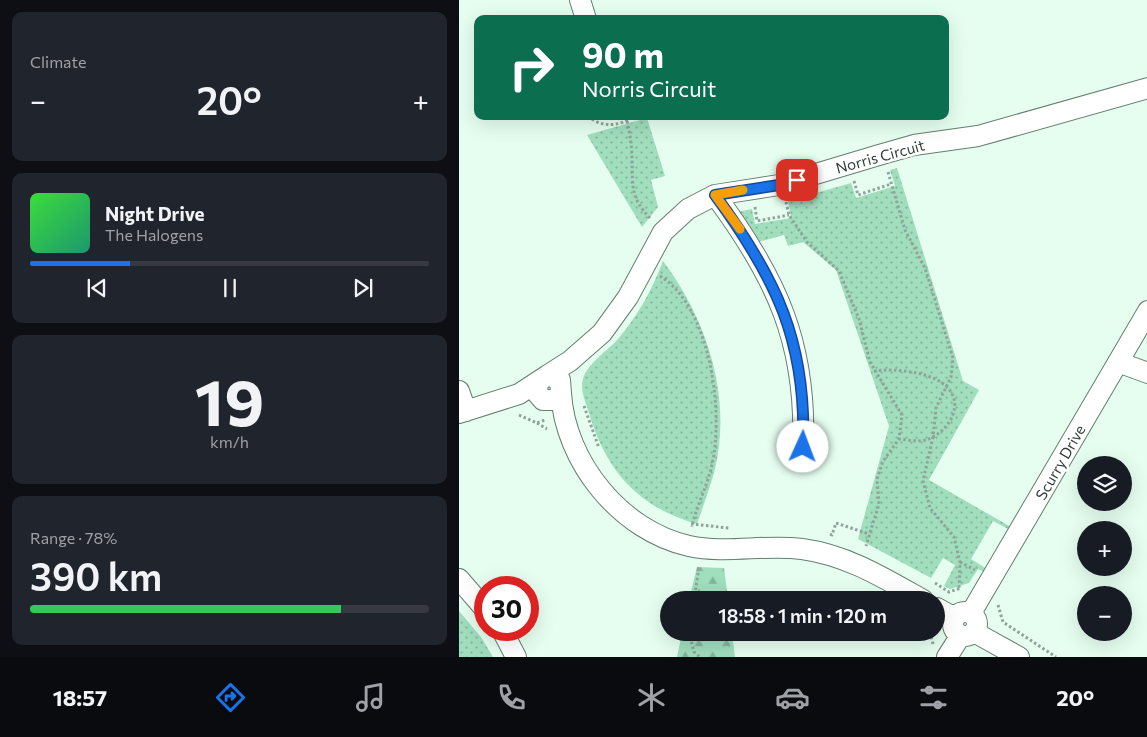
<!DOCTYPE html>
<html lang="en">
<head>
<meta charset="utf-8">
<style>
  :root { --surface:#171b24; --page:#20242c; --text:#f1f3f6; --muted:#9ea1a6; --line:#363941; --accent:#1a73e8 }
  body { margin:0; font-family:Commissioner,sans-serif; background:var(--page); color:var(--text); height:100vh; display:flex; flex-direction:column; font-size:19px; white-space:nowrap }
  * { box-sizing:border-box; margin:0 }
  p { font-size:16px; color:var(--muted) }
  .icon { flex:none; width:28px; height:28px; fill:none; stroke:currentColor; stroke-width:2; stroke-linecap:round; stroke-linejoin:round }
  .map { position:relative; flex:1; overflow:hidden }
  .sheet { display:flex; flex-direction:column; gap:12px; padding:12px; background:#0d0f14; width:459px }
  .sheet>* { flex:none }
  .guide { position:absolute; left:15px; top:15px; width:475px; height:105px; border-radius:10px; box-shadow:0 5px 20px #0002; background:#0b6e4f; color:#fff; overflow:hidden }
  .tools { position:absolute; left:618px; top:456px; display:grid; gap:10px }
  .tools a { display:grid; place-items:center; width:55px; height:55px; border-radius:50%; background:var(--surface); box-shadow:0 5px 20px #0002; font-size:25px }
  .speed { position:absolute; left:15px; top:576px; display:flex; gap:10px; font-size:25px; font-weight:700; text-align:center }
  .speed>* { display:grid; place-content:center; width:65px; height:65px; border-radius:50%; background:var(--surface); box-shadow:0 5px 20px #0002; line-height:1 }
  .speed .limit { border:8px solid #d22; background:#fff; color:#111 }
  .pin { position:absolute; display:grid; place-items:center; width:42px; height:42px; color:#fff; margin:-21px; border-radius:10px; box-shadow:0 2px 8px #0006 }
  .me { position:absolute; width:55px; margin:-28px; rotate:2deg; stroke-linejoin:round; filter:drop-shadow(0 0 4px #0008) }
  .turn { display:flex; align-items:center; gap:18px; height:105px; padding:0 25px; font-size:22px }
  .turn .icon { width:65px; height:65px; stroke-width:2.5 }
  .turn b { display:block; font-size:35px; line-height:42px }
  .big { font-size:38px; font-weight:600; line-height:1.1 }
  .sheet .card { flex:1; display:flex; flex-direction:column; justify-content:center; gap:8px; min-width:0; padding:0 18px; border-radius:10px; background:var(--page) }
  .sheet .dial { align-items:center; gap:0 }
  .dial b { font-size:65px; line-height:1 }
  .song { display:flex; align-items:center; gap:15px }
  .cover { width:60px; height:60px; border-radius:8px; background:linear-gradient(135deg,hsl(120 70% 55%),hsl(160 70% 35%)) }
  .played { height:5px; border-radius:2px; background:linear-gradient(90deg,var(--accent) 25%,var(--line) 25%) }
  .keys { display:flex; justify-content:space-around; direction:ltr }
  .heat { display:flex; justify-content:space-between; align-items:center; font-size:28px; direction:ltr }
  .charge { height:8px; border-radius:4px; background:linear-gradient(90deg,#34c759 78%,var(--line) 0) }
  .trip { position:absolute; left:201px; top:591px; width:285px; height:50px; border-radius:25px; background:var(--surface); box-shadow:0 5px 20px #0002; font-weight:600; line-height:50px; text-align:center }
  .tab-bar { display:flex; height:80px; justify-content:space-around; align-items:center; background:#090b0e; color:var(--muted) }
  .tab-bar .icon { width:35px; height:35px }
  .tab-bar .current { color:var(--accent) }
  .tab-bar b { font-size:22px; color:var(--text) }
  main { display:flex; flex:1; min-height:0 }
  .map>svg:first-child { display:block }
</style>
</head>
<body>
<main>
<section class="sheet">
<div class="card"><p>Climate</p>
<div class="heat"><a>−</a><b class="big">20°</b><a>+</a></div>
</div>
<div class="card">
<div class="song"><i class="cover"></i><div><b>Night Drive</b><p>The Halogens</p></div></div>
<div class="played"></div>
<div class="keys"><svg class="icon" aria-label="previous" viewBox="0 0 24 24"><path d="M18 5L8 12l10 7zM5 5v14"/></svg><svg class="icon" aria-label="pause" viewBox="0 0 24 24"><path d="M8 5v14M16 5v14"/></svg><svg class="icon" aria-label="next" viewBox="0 0 24 24"><path d="M6 5l10 7-10 7zM19 5v14"/></svg></div>
</div>
<div class="card dial"><b>19</b><p>km/h</p></div>
<div class="card"><p>Range · 78%</p><b class="big">390 km</b><div class="charge"></div></div>
</section>
<div class="map">
<svg width="689" height="657" viewBox="0 0 689 657">
  <defs>
    <pattern id="forest-firs" width="22" height="20" patternUnits="userSpaceOnUse" patternTransform="scale(1.25)"><rect width="22" height="20" fill="#a0debe"/><path d="M5 1l3.5 6h-7zM16 11l3.5 6h-7z" fill="#83b59b"/></pattern>
    <pattern id="park-dots" width="8" height="8" patternUnits="userSpaceOnUse" patternTransform="scale(1.25)"><rect width="8" height="8" fill="#a0debe"/><path d="M2 2h.1M6 6h.1" fill="none" stroke="#83b59b" stroke-width="1.8" stroke-linecap="round"/></pattern>
  </defs>
  <rect width="100%" height="100%" fill="#e5fef0"/>
  <path fill="url(#forest-firs)" d="M238,567L265,568L269,600H230Z
    M223,633H273L276,657H218Z"/>
  <path fill="url(#park-dots)" d="M188,118L206,176L192,180L199,207L183,227L128,135Z
    M438,168L504,381L520,390L470,480L552,527L551,530L534,521L512,559L528,569L525,572L519,569L510,583L491,589L485,586L496,565L484,558L472,578L399,539L430,426L377,270L344,242L329,246L325,235L299,242L278,212L293,209L296,224L332,218L329,201L392,183L397,198L436,186L431,170Z
    M204,261C249,321 274,399 255,473C250,490 244,507 238,524C179,507 147,471 130,413C126,400 120,389 125,376C130,363 149,350 158,340C179,316 193,290 204,261Z
    M0,611L22,637L34,657H0Z"/>
  <g fill="none" stroke-linecap="round" stroke-linejoin="round">
    <defs>
      <path id="minor" d="M121,0L127,19
        M256,195C317,277 348,343 344,447
        M659,362L689,373
        M89,375L111,361L143,333L169,297L204,232L229,209L256,195L320,185L420,155L455,145L519,136L689,88
        M0,391L7,411
        M102,393C106,462 162,531 230,546C267,554 306,544 343,549C388,555 425,578 464,600
        M0,413L60,394L89,375L101,380L102,393L96,400H84L78,393L79,383
        M0,579L26,609
        M478,608L496,618
        M494 624a12 12 0 1 1 24 0a12 12 0 1 1-24 0Z
        M512,613L689,311
        M43,630L57,657
        M515,632L560,657
        M488,657L502,635"/>
    </defs>
    <use href="#minor" stroke="#637f70" stroke-width="22"/>
    <path stroke="#90a398" stroke-width="3" stroke-dasharray="2.5 2.5" stroke-linecap="butt" d="M129,116C142,128 161,127 174,116
      M168,121C171,134 173,147 173,160C174,187 171,197 191,218
      M429,172L446,230L466,268L494,358L492,377L477,408L474,437L464,481L471,508L495,537L501,562L500,589
      M395,181L399,195L432,184
      M327,202L330,215L348,242L380,271L400,319L411,362L443,415L440,439L424,461L418,479L420,504L407,546
      M296,207L298,221L330,215
      M201,276C252,307 266,415 252,469C247,489 237,507 233,527
      M415,371C435,368 475,372 489,388C506,407 488,433 467,440C459,442 449,440 440,439
      M125,406L140,448
      M60,415L78,423L86,420
      M78,423L88,429
      M232,524L270,528
      M371,534L373,535L377,523L410,534
      M501,562L516,570
      M476,583L490,592L502,588
      M235,600L240,567
      M539,605L544,622L597,657
      M230,632L235,652L241,657
      M471,632L474,644"/>
    <use href="#minor" stroke="#fff" stroke-width="20"/>
  </g>
  <g fill="none" stroke-linecap="round" stroke-linejoin="round">
    <defs>
      <path id="route" d="M338,180L320,185L256,195C317,278 348,342 344,447"/>
    </defs>
    <use href="#route" stroke="#114b97" stroke-width="12"/>
    <use href="#route" stroke="#1a73e8" stroke-width="9"/>
    <path stroke="#f59e0b" stroke-width="9" d="M281,229L256,195L284,190"/>
  </g>
  <g text-anchor="middle" dominant-baseline="central" stroke-width="5" stroke-linejoin="round" paint-order="stroke">
    <g font-size="15" fill="#333f39" stroke="#fff">
      <text transform="translate(421 156) rotate(-15)">Norris Circuit</text>
      <text transform="translate(601 462) rotate(-60)">Scurry Drive</text>
    </g>
  </g>
</svg>
<div class="tools">
<a><svg class="icon" aria-label="layers" viewBox="0 0 24 24"><path d="M12 4l9 5-9 5-9-5zM3 14l9 5 9-5"/></svg></a>
<a>+</a>
<a>−</a>
</div>
<div class="speed"><div class="limit">30</div></div>
<div class="pin" style="left:338px;top:180px;background:#d93025"><svg class="icon" aria-label="arrive" viewBox="0 0 24 24"><path d="M6 21V4h12l-3 4 3 4H6"/></svg></div>
<svg class="me" style="left:344px;top:447px" viewBox="-20 -20 40 40"><circle r="19" fill="#fff"/><path d="M0-13L10 11 0 6-10 11z" fill="#1a73e8"/></svg>
<div class="trip">18:58 · 1 min · 120 m</div>
<div class="guide">
<div class="turn"><svg class="icon" aria-label="right" viewBox="0 0 24 24"><path d="M7 20v-9h11M14 6l5 5-5 5"/></svg><div><b>90 m</b>Norris Circuit</div></div>
</div>
</div>
</main>
<nav class="tab-bar">
<b>18:57</b>
<svg class="icon current" aria-label="directions" viewBox="0 0 24 24"><path d="M12 3l9 9-9 9-9-9zM9 14v-3h6M13 9l2 2-2 2"/></svg>
<svg class="icon" aria-label="music" viewBox="0 0 24 24"><path d="M9 18V5l10-2v13"/><circle cx="6" cy="18" r="3"/><circle cx="16" cy="16" r="3"/></svg>
<svg class="icon" aria-label="phone" viewBox="0 0 24 24"><path d="M5 4h4l2 5-3 2q2 4 5 5l2-3 5 2v4C11 20 4 13 5 4z"/></svg>
<svg class="icon" aria-label="climate" viewBox="0 0 24 24"><path d="M12 3v18M4 7l16 10M4 17L20 7"/></svg>
<svg class="icon" aria-label="car" viewBox="0 0 24 24"><path d="M5 17H2v-5l4-1 3-4h7l3 4 3 1v5h-3M9 17h6M6 11h13"/><circle cx="7" cy="17" r="2"/><circle cx="17" cy="17" r="2"/></svg>
<svg class="icon" aria-label="filters" viewBox="0 0 24 24"><path d="M4 7h16M4 17h16"/><circle cx="9" cy="7" r="2"/><circle cx="15" cy="17" r="2"/></svg>
<b>20°</b>
</nav>
</body>
</html>
